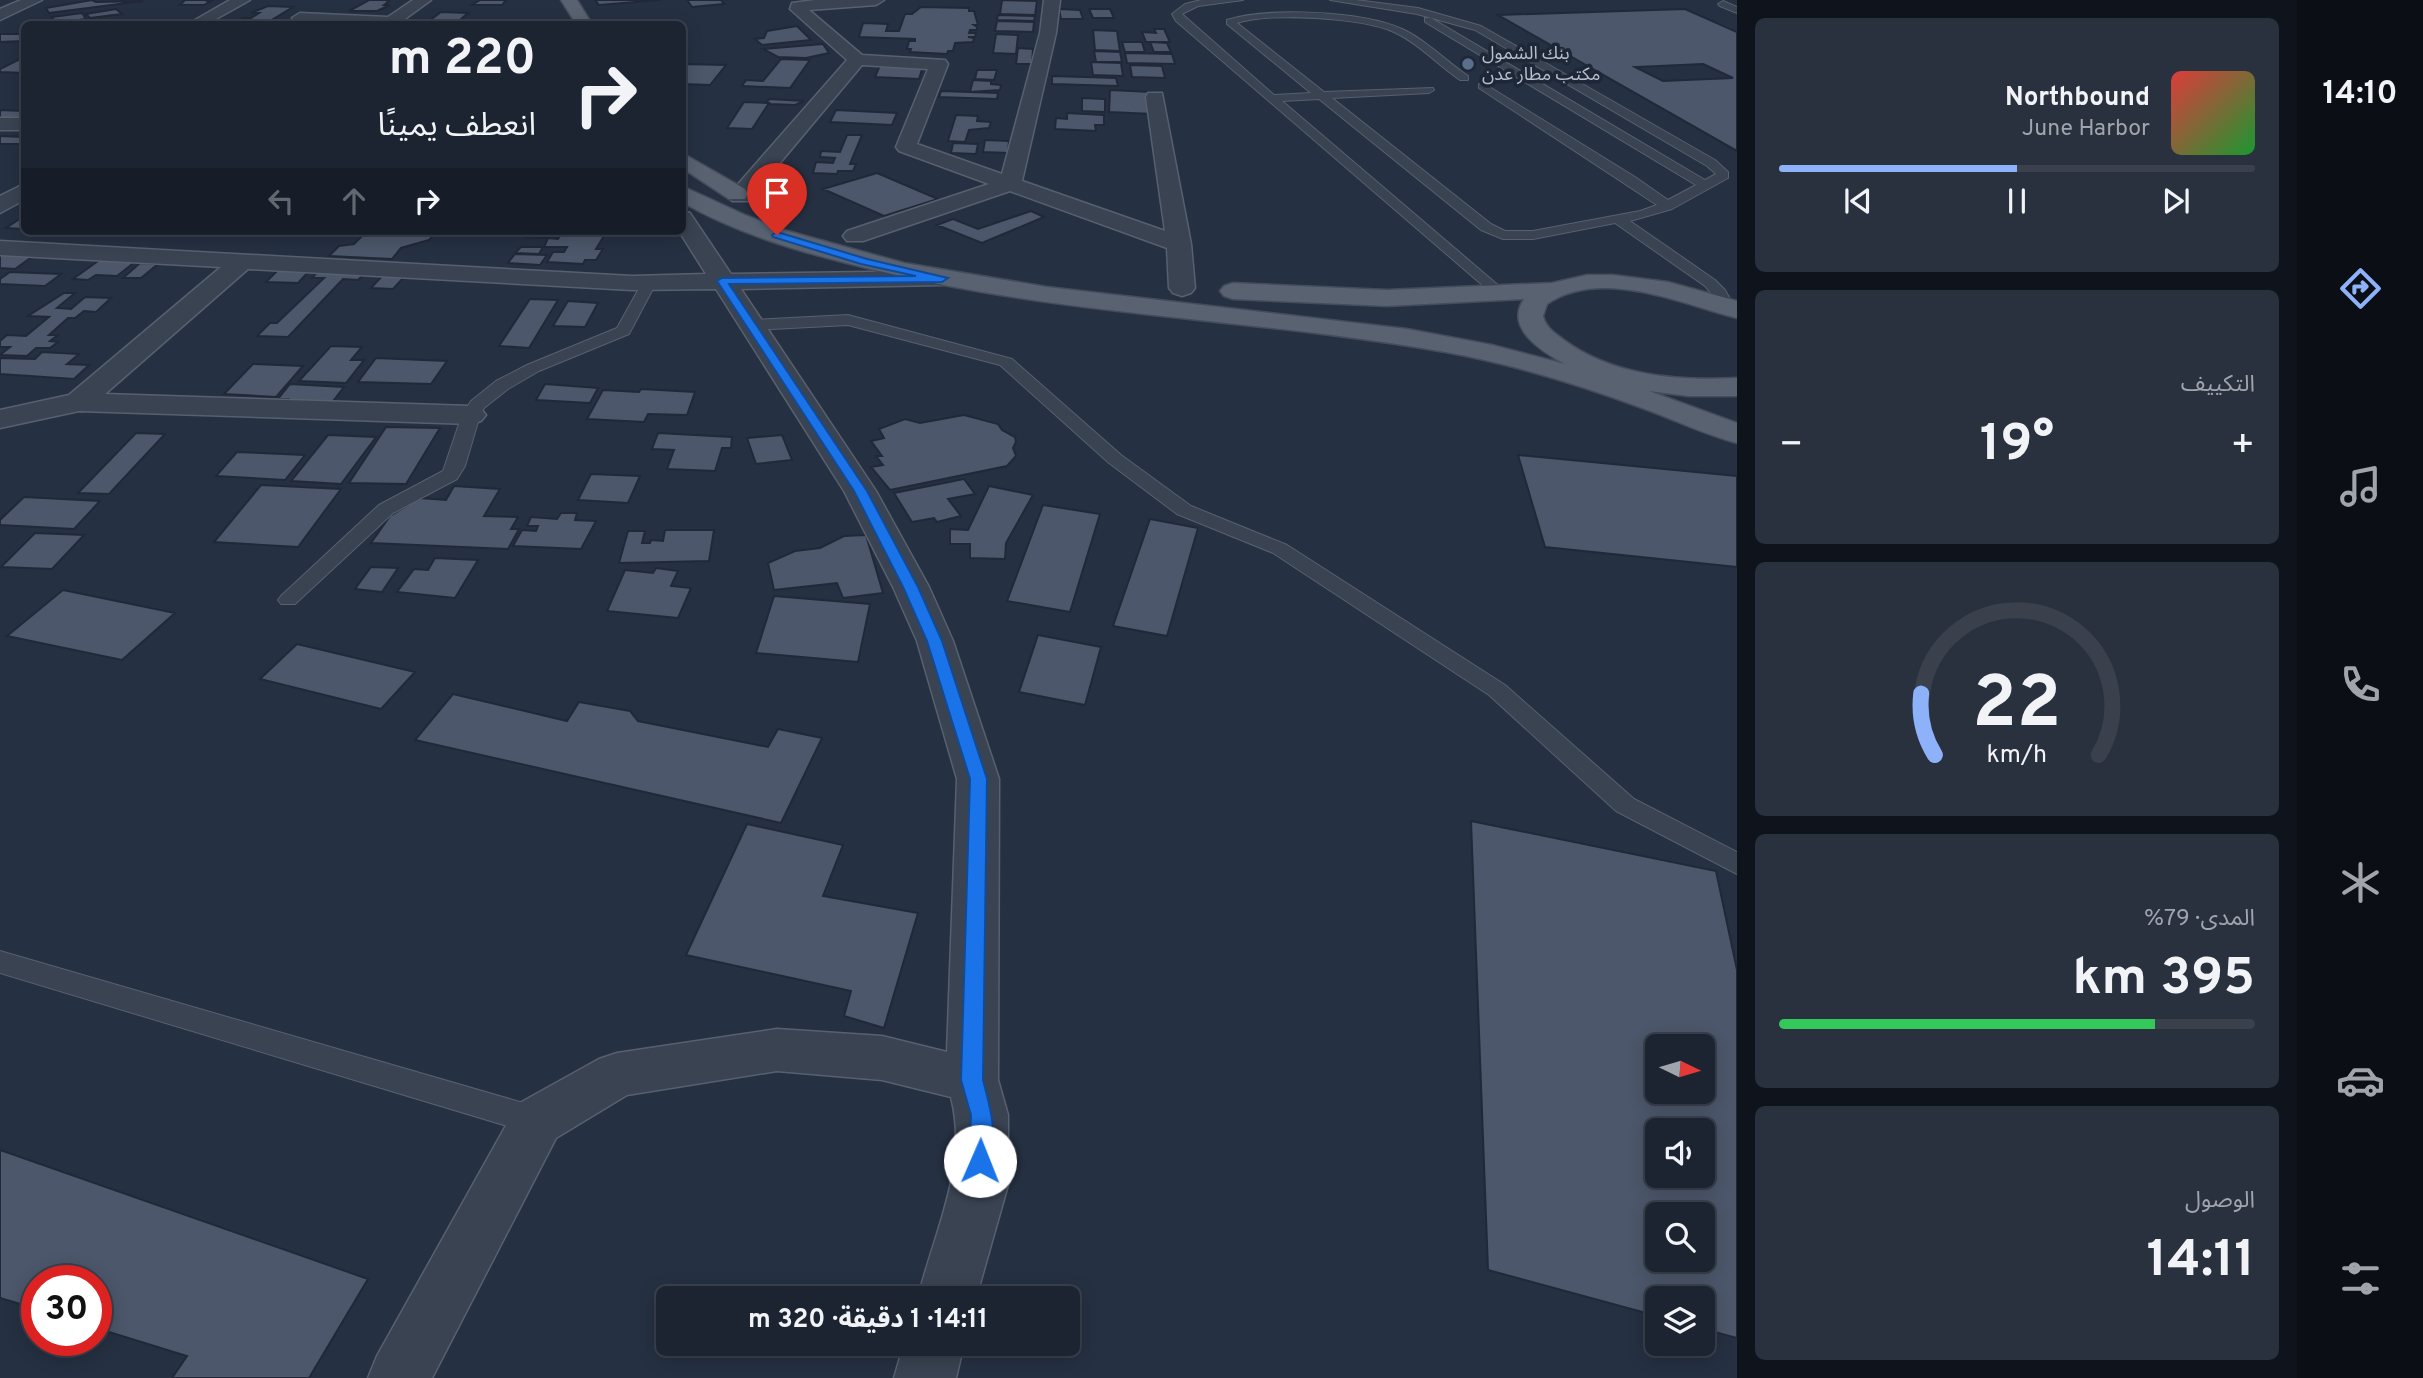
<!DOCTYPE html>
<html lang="ar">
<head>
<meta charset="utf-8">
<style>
  :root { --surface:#1c2432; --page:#29303e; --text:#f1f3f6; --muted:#a0a4ac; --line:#3a414d; --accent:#8db2fa }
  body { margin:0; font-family:Overpass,"Noto Sans Arabic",sans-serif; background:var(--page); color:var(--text); direction:rtl; height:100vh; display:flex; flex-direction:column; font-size:26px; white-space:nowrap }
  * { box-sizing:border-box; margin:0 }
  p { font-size:23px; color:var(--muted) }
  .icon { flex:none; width:38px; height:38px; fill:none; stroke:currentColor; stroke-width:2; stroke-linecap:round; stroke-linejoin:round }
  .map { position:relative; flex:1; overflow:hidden; direction:ltr }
  .side { display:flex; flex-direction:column; gap:18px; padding:18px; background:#0f141c; width:560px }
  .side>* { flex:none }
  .guide { position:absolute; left:21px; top:21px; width:665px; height:214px; border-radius:10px; box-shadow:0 4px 18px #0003,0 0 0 2px var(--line); direction:rtl; background:#1c2432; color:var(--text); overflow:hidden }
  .needle { width:46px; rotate:95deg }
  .fabs { position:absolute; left:1645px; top:1034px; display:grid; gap:14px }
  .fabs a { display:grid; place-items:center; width:70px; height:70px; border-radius:10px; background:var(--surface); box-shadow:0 4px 18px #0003,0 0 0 2px var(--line); font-size:35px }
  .speed { position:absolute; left:21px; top:1265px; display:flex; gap:14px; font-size:35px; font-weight:700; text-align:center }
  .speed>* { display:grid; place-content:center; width:91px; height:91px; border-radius:50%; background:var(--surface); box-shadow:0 4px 18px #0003,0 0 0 2px var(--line); line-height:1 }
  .speed .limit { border:10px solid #d22; background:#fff; color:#111 }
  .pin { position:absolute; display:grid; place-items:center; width:60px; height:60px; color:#fff; margin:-72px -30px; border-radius:50% 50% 50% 0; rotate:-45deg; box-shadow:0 0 7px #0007 }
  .pin .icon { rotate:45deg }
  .me { position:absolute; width:77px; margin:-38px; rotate:1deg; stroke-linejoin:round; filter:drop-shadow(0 0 5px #0008) }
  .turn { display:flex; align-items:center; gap:24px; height:147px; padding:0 35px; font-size:32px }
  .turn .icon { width:91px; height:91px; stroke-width:2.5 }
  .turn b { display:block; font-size:49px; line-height:60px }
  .lanes { display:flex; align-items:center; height:66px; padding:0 35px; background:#0003; justify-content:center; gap:35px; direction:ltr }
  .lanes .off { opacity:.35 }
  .big { font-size:52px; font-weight:700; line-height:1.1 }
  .side .widget { flex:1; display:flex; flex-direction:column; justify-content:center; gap:10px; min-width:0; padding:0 24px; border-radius:10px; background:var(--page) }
  .side .dial { align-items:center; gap:0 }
  .dial svg { height:182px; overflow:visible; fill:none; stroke:var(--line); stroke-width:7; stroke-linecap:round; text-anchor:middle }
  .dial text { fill:var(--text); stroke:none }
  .song { display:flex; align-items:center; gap:21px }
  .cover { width:84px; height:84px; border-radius:10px; background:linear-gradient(135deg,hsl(0 70% 55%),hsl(130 70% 35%)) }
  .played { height:7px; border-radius:4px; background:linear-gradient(90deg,var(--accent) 50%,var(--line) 50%) }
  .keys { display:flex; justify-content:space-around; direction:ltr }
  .heat { display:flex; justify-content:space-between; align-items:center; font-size:38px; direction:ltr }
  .charge { height:10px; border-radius:5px; background:linear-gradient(90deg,#34c759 79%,var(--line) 0) }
  .trip { position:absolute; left:656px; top:1286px; width:424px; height:70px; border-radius:10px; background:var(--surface); box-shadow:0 4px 18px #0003,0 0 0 2px var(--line); font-weight:700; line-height:70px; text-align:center; direction:rtl }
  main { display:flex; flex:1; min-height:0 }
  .menu { display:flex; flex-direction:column; width:126px; justify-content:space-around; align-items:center; background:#0b0e14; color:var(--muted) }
  .menu .icon { width:49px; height:49px }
  .menu .current { color:var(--accent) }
  .menu b { font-size:32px; color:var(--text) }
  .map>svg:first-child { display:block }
</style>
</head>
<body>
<main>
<nav class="menu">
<b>14:10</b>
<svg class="icon current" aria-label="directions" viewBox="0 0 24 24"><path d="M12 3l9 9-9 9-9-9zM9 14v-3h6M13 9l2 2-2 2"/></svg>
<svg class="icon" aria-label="music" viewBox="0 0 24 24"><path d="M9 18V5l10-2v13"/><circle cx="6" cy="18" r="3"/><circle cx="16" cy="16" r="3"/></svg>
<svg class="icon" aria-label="phone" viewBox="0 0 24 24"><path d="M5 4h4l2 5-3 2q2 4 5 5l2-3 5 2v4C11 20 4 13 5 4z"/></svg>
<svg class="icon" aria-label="climate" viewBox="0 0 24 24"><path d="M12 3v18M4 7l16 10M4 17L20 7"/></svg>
<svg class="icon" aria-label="car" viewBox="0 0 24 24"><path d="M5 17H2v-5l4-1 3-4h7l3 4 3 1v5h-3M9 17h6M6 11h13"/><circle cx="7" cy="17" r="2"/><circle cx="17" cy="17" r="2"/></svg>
<svg class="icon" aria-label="filters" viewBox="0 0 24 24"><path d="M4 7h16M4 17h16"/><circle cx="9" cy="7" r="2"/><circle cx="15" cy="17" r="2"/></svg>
</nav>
<section class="side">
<div class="widget">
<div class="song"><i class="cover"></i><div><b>Northbound</b><p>June Harbor</p></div></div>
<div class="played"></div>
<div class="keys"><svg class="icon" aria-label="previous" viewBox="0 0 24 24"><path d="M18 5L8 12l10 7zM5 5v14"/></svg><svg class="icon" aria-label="pause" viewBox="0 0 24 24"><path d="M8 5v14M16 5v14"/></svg><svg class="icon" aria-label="next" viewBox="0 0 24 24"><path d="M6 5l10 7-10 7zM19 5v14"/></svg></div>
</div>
<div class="widget"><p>التكييف</p>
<div class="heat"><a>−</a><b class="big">19°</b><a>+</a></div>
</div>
<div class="widget dial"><svg viewBox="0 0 100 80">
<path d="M14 69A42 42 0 1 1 86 69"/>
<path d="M14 69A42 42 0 0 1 8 42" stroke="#8db2fa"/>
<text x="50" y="56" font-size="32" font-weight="700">22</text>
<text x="50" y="72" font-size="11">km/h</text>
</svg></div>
<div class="widget"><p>المدى · 79%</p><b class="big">395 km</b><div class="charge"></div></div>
<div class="widget"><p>الوصول</p><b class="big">14:11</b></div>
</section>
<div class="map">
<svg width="1737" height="1378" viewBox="0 0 1737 1378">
  <rect width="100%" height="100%" fill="#253042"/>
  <path fill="#4c576b" stroke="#212939" stroke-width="2" fill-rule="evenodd" d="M92,0L96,2L143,1L49,13L46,8Z
    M208,0L206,1H211L204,5H180L185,0Z
    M369,0H386L389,1L384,5H390L377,11H349Z
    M480,0H506L502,5H472Z
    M595,0H660L599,5Z
    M687,0H721L724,4L692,7Z
    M1002,0L1037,1L1035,15L1000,14Z
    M268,6L293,7L265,24H233L243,18H251L259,13H251Z
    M921,7L969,8V11H974L978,25H974L977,27V30H970L969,33H976L975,37H968L974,38L973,42L955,43L953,51H948L947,54L910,52L911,49H907L909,41H915V39L859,37L863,23L888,24L886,31H899L905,14H912Z
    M116,9L122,14L90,18L86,14Z
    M1059,9L1080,10L1083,19H1061Z
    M1089,9H1110L1114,18H1093Z
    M1685,9L1737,32V151L1498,15ZM1703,64L1733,78L1663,81L1635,67Z
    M441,12L468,13L460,20H451L445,24H425Z
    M82,13L86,19L56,23L52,17Z
    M998,15L1035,16L1034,21L997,20Z
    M149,20L175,21L169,24H136Z
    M997,21L1034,22L1033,32L995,31Z
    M797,26L811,40L762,45L755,39L764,38L767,31Z
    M1154,29H1164L1170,42H1146L1142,32L1156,33Z
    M1093,30L1117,31L1120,51L1095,50Z
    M0,34H24V41L0,42Z
    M996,34L1018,35L1016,54L993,53Z
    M1122,42H1142L1145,52H1125Z
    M1150,42L1167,43L1171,52H1154Z
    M823,44L829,53L806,58L778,57L763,49Z
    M1018,48L1033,49L1032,64H1016Z
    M1094,51L1120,52L1122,62H1096Z
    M1125,53L1172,54L1175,64L1127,63Z
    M24,57V73L0,72V69Z
    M781,59L810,60L790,88L742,86L746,80L763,81Z
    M1091,62L1121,63L1123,76L1093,75Z
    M682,64L726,65L710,85L682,84Z
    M880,65L923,66L919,79L875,77Z
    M1130,65L1162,66L1165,78L1132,77Z
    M977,70H997L994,80L975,79Z
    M1052,76L1116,78L1118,86L1052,84Z
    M973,80L991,81V84L1001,85L1000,90L970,92Z
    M1110,90L1152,92L1153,114L1109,112Z
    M941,91L998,93L997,99L939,97Z
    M1082,98L1105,99V112L1082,111Z
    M769,99L804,101L795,105L770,104L767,102Z
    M744,102L769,103L752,129L727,128Z
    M0,110L24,111V121L3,120L6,118H0Z
    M836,110L897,113L892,125L830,122Z
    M1067,113L1104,115V125H1095L1096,131L1055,129L1056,118L1067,119Z
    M956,115L978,116L977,121L991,122L989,128L969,130L965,142L948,141Z
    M847,135H862L850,164H856L853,171H838L837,174L813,173L816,162L833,163L835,158L820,157L821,151L840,152Z
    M0,136L24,137V144H0Z
    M985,140L1009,141L1008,153L983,152Z
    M953,143L978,144L976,154L951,153Z
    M877,173L938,199L884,216L823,189Z
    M1031,211L1044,217L982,243L937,225L953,219L978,229Z
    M24,216V229L6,228Z
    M372,231H438L429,240L401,248L392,259L329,256L339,246L354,244L363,235H368Z
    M529,231H554L549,238L525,237Z
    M563,231L581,232L607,231L596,249H603L596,260H585L583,264L547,262L553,252H564L567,247H544L548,238L558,239Z
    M521,247H543L539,254L515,253Z
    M0,253L36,254L15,269L0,268Z
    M515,254L547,255L540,265L508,263Z
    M105,256L140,258L117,276L96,275L88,280L73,279Z
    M140,263L158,264L141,278H123Z
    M280,268L311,269L298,283L266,282Z
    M320,269L366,272L358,280L343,279L288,337L257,336L270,323H277L324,278H312Z
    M10,272L61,274L45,286L0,284V279Z
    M383,275L405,276L393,289L371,288Z
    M64,293H75L57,308L71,309L85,297L111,298L96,312L84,311L75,318H68L49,335H58L50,341L58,342L50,348H36L27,356L0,355L10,347H0V341L7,335L26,336L49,317L28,316Z
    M530,299L558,300L529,348L499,346Z
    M568,301L598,303L585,327L553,326Z
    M331,346L362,347L351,360H364L346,383L299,381Z
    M42,352L79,354L67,364L89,365L74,379L0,374V358L35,359Z
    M376,358L447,361L431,384L358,382Z
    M253,364L303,366L276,397L224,394Z
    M290,384L344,387L330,405L285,403L288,399H278Z
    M545,384L598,388L590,403L536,400Z
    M641,389L695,392L687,415L648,414L644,422L587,419L603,390L639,392Z
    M964,415L998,424L1002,430L1015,437L1016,442L1013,448L1016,456L1007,466L890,490L871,467L883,465L876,456H882L871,441L884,438L879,429L905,419L920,423Z
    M386,427L440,428L406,484L349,483Z
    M136,433L165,434L109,494L78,493Z
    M658,433L732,437L731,448H722L715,471L667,469L674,450L652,449Z
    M328,435L376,437L341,484L291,481Z
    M782,435L792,460L756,464L747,438Z
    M237,452L305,455L285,480L216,476Z
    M1518,455L1737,476V567L1545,547Z
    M591,474L640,476L628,503L578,500Z
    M964,479L975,494L948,499L961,516L937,522L934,518L912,522L894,493Z
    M261,485L341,489L298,547L214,542Z
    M454,486L500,489L484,516L518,517L511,529H519L508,549L371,543L390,516L419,498L446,500Z
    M989,486L1033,495L1006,543L1005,559L970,558V544H950V529L968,530Z
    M24,497L100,501L74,529L0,525V520Z
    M1043,505L1100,514L1070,612L1007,601Z
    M561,513H577L575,520L596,521L581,549L513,546L522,530L536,531L538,526H527L531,517L557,519Z
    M1150,519L1198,528L1167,636L1113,626Z
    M665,530H714L709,561L619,563L628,531H645L642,543H650L651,540L663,541Z
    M35,533L84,535L52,569L1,567Z
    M866,535L883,593L843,598L837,583L774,590L768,563L795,551L820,548L844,536Z
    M435,558L478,560L455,598L397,592L414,569L428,570Z
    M371,567L398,568L382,592L355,589Z
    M656,568L678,571L671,586L691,588L678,618L607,611L625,570L653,573Z
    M63,590L175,613L122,660L7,636Z
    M774,596L870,604L858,662L756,653Z
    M1038,635L1101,647L1085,705L1019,692Z
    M297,644L415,672L381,709L260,679Z
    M453,694L567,721L579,702L630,711L638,721L768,747L778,729L822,738L781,823L415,740Z
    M1471,821L1716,871L1737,970V1338L1703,1329V1298H1657V1316L1488,1270ZM1657,1046H1703V1092H1657ZM1657,1130H1703V1176H1657ZM1657,1214H1703V1260H1657Z
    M747,824L843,845L823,896L918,913L884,1028L844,1016L851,991L686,955Z
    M0,1150L368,1279L309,1378H172L187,1356L96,1328V1281H37V1309L0,1298Z"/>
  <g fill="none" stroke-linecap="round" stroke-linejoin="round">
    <defs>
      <path id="service" d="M1201,0H1243L1198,6L1182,14L1274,95L1311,93L1227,24V20C1267,7 1363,11 1402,29C1426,40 1446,61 1468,76V80H1460C1438,65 1418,43 1394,32C1363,18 1269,12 1237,23L1324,92L1433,88L1434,90L1429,93L1332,98L1491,224L1505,231H1533L1640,211L1657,205L1479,88V84L1483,83L1635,177L1668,200L1696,185L1425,22V18H1431L1705,180L1716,174L1707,166L1475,30L1417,14L1330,0H1356L1418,8L1481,26L1715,160L1728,172V178L1672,209L1630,221L1715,280L1725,290L1731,301H1737V311L1720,308L1713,295L1705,286L1615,223L1533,239H1503L1481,230L1319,99L1282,101L1506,292L1504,295H1494L1176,21L1172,14L1185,4Z
        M1723,1L1737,7V13L1720,6L1718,4Z
        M649,279L656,283L629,334L539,371L508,389L484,408L480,415L465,466L457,479L393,513L295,604H281L278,600L281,596L379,505L443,471L462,415L471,401L496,381L527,365L617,328L642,283Z
        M848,315L1012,359L1121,455L1191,506L1287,545L1505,685L1634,799L1737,852V874L1616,811L1489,695L1273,553L1177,514L1109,463L1000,365L848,325L752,330L744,325L752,320Z
        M0,951L537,1107L548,1111L553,1121L548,1131L537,1135L0,973Z"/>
      <path id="minor" d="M21,0H42L0,20V9Z
        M230,0H250L207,24H188Z
        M413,0H431L398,24L300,23L292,18L300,13L388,17Z
        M815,0H884L876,5L809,10L862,55L945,60L948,64L917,144L1002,174L1040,33L1044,0H1060L1056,33L1022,181L1165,231L1146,97L1148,93H1162L1191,244L1195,288L1191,293L1182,296L1173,293L1169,288L1167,248L1010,191L863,241H847L843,236L847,231L989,184L899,151L896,147L928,69L862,65L748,201H732L729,196L732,191L847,60L790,9L792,3Z
        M0,118H24V130H0Z
        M24,184V200L0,213V196Z
        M682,211L690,213L731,274L942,271L951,273L954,278L951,283L942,285L741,289L876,491L929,587L953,641L999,779L998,1080L1008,1115V1185L976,1298H918C934,1232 969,1166 951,1097L882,1080L777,1071L627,1095L556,1138L432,1378H368L377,1356L518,1104L599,1059L617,1053L777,1029L882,1036L947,1052L957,779L917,641L893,587L844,491L716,289L632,290L248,269L105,394L471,406L481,409L486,415L481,421L471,424L79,411L0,428V410L69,395L221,267L0,255V241L632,276L706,274L679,231H682Z
        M904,1344H964L956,1378H894Z"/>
      <path id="primary" d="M561,0H577L592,24H576Z
        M682,153L745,189L748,194L745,199H729L682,168Z
        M682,186L745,215L784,230L904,263L1047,287L1407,329L1492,345L1565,364C1542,352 1504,328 1524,299L1387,306L1233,299L1224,296L1220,291L1224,286L1233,283L1387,290L1552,283L1587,275H1613L1668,282L1737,301V318C1681,304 1602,267 1547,304L1543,316C1546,328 1555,333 1564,340C1613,376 1678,381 1737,378V396H1688L1649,391L1737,423V443C1706,435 1675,420 1645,409C1580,385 1513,364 1445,352C1253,318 1057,316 867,268C804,253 739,235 682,202Z"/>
    </defs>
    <use href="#service" stroke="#58606f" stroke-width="2"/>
    <use href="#minor" stroke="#58606f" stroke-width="3"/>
    <use href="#primary" stroke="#444b5b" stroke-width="3"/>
    <use href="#service" fill="#3a4352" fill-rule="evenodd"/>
    <use href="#minor" fill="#3a4352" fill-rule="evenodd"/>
    <use href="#primary" fill="#586271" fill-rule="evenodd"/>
  </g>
  <path fill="#1a73e8" stroke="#114b97" stroke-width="2" d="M777,232L867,259L948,278L942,282L729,284L867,491L918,587L942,641L987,779L983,1080C990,1106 1000,1142 988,1169L980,1172L972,1169L969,1161L971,1115L961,1080L970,779L927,641L903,587L854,491L717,281L722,278L916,276L861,264L773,237L772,235Z"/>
  <circle fill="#5c6f8a" stroke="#1e2737" stroke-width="2.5" cx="1468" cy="64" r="7"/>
  <g text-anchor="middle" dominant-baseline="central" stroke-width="7" stroke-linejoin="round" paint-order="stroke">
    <g font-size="18" fill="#b7becc" stroke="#1e2737" text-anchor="start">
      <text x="1482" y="54">بنك الشمول<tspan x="1482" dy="21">مكتب مطار عدن</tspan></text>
    </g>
  </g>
</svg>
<div class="fabs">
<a><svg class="needle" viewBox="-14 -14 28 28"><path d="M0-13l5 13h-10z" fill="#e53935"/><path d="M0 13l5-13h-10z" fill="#a0a4ac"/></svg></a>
<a><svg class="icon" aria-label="sound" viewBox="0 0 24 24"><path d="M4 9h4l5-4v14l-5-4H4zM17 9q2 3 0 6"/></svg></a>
<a><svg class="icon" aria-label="search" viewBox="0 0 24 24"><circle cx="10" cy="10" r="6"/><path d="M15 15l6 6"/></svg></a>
<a><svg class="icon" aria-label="layers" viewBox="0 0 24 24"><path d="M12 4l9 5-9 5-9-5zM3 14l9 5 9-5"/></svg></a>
</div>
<div class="speed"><div class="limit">30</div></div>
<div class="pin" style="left:777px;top:235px;background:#d93025"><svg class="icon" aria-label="arrive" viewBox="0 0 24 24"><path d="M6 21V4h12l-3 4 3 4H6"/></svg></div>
<svg class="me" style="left:980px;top:1161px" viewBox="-20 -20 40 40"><circle r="19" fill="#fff"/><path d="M0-13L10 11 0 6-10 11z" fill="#1a73e8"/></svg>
<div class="trip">14:11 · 1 دقيقة · 320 m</div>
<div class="guide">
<div class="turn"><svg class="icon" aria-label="right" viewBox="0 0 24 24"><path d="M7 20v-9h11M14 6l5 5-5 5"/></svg><div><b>220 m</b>انعطف يمينًا</div></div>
<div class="lanes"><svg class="icon off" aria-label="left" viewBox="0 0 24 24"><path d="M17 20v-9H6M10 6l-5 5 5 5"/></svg><svg class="icon off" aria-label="ahead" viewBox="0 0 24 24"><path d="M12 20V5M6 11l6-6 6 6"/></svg><svg class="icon" aria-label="right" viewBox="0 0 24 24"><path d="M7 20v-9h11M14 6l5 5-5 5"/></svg></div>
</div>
</div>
</main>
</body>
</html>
